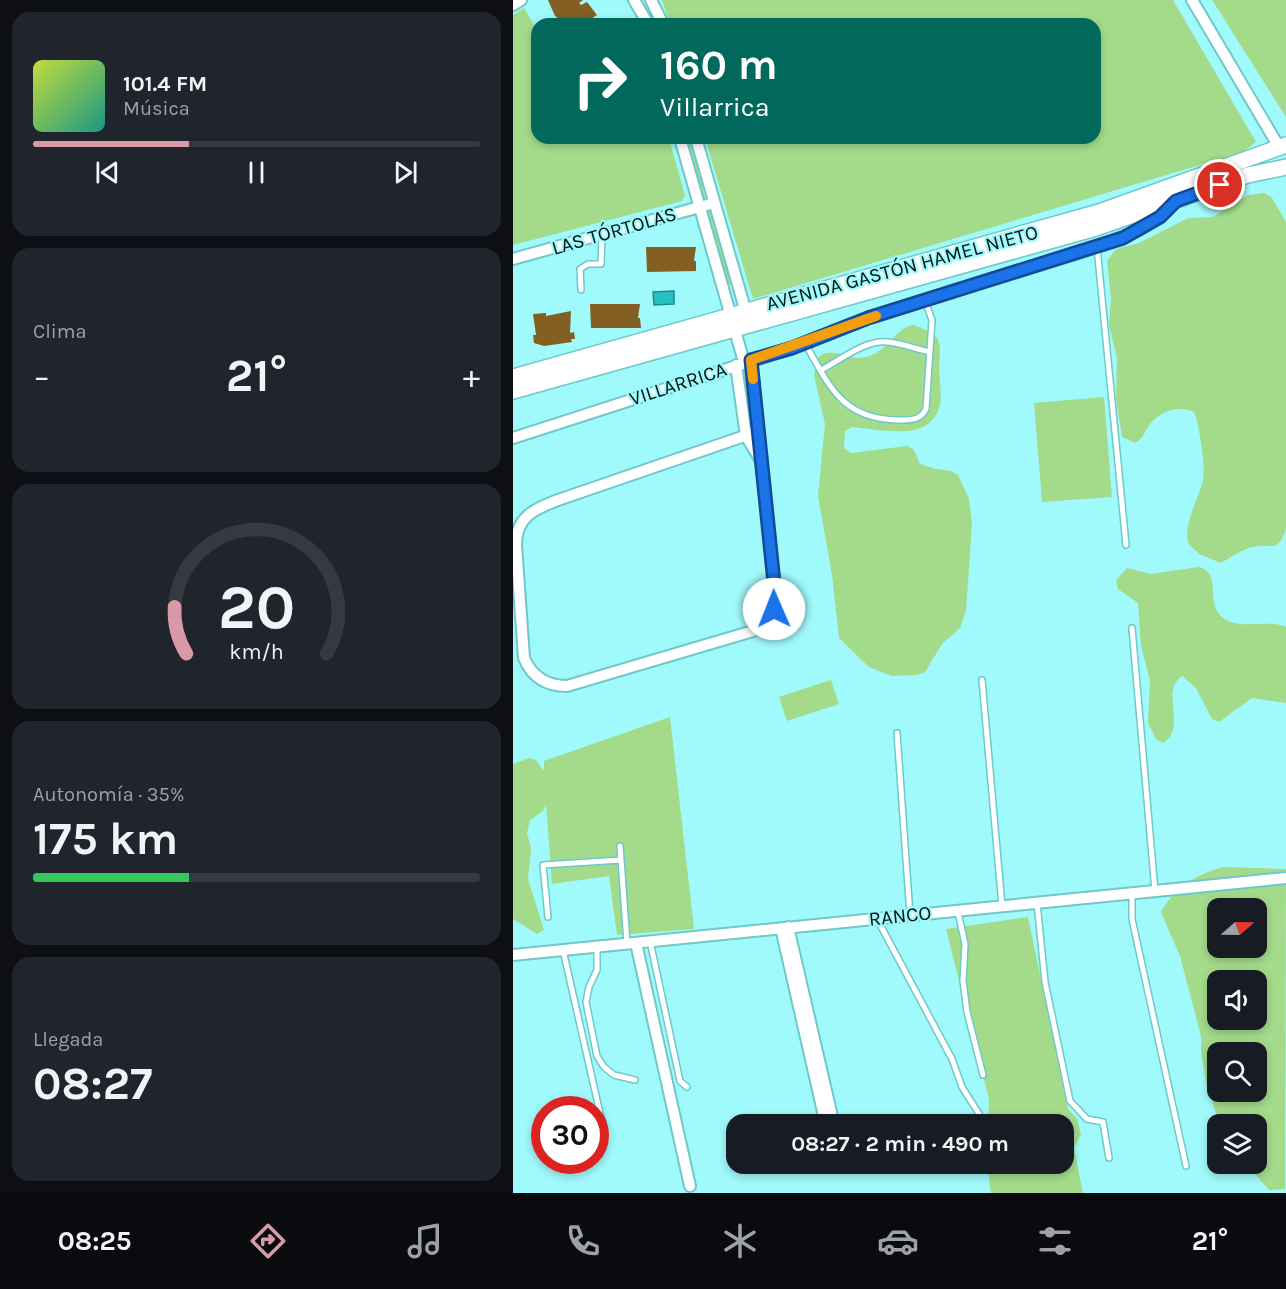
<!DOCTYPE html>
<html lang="es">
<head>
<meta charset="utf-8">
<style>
  :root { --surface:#171b24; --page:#20242c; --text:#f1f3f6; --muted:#9ea1a6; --line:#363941; --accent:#da99a6 }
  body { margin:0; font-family:Karla,sans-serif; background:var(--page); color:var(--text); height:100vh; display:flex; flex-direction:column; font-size:22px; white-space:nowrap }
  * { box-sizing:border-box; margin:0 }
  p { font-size:20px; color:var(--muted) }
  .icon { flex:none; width:33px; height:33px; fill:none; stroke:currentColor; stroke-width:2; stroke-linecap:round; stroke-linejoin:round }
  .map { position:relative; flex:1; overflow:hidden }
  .sheet { display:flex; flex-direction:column; gap:12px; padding:12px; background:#0d0f14; width:513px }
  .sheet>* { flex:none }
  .guide { position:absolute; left:18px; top:18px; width:570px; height:126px; border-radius:18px; box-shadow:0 3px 9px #0003; background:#00695c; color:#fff; overflow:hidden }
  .needle { width:39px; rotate:70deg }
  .tools { position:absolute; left:694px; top:898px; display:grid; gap:12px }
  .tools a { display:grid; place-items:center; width:60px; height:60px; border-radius:12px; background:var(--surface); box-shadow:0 3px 9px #0003; font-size:30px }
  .speed { position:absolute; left:18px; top:1096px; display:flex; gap:12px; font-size:30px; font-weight:700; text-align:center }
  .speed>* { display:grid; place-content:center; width:78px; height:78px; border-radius:50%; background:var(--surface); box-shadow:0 3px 9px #0003; line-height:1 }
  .speed .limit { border:9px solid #d22; background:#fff; color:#111 }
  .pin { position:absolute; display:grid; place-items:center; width:51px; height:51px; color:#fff; margin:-26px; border:3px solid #fff; border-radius:50%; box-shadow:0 2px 6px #0007 }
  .me { position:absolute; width:66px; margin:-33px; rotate:359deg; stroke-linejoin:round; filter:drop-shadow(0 0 4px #0008) }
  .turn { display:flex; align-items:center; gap:21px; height:126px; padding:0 30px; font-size:27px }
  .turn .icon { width:78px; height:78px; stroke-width:2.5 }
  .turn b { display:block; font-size:42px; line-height:51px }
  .big { font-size:45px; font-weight:700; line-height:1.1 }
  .sheet .tile { flex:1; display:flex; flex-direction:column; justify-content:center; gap:9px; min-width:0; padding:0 21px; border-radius:18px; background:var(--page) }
  .sheet .dial { align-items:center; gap:0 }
  .dial svg { height:156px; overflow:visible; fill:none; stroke:var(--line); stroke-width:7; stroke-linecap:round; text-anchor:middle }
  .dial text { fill:var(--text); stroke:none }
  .song { display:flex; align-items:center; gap:18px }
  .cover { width:72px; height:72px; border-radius:9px; background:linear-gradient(135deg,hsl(70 70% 55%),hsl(170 70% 35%)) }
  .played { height:6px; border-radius:3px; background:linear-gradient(90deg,var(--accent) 35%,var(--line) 35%) }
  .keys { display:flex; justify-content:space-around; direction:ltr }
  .heat { display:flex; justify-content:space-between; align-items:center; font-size:33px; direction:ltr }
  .charge { height:9px; border-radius:4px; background:linear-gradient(90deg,#34c759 35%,var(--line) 0) }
  .trip { position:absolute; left:213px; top:1114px; width:348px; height:60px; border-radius:18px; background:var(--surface); box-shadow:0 3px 9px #0003; font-weight:700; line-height:60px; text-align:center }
  .menu { display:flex; height:96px; justify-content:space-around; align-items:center; background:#090b0e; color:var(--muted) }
  .menu .icon { width:42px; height:42px }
  .menu .current { color:var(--accent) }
  .menu b { font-size:27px; color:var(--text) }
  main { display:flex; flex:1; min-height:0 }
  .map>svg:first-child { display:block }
</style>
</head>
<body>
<main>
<section class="sheet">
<div class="tile">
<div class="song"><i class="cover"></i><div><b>101.4 FM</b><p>Música</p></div></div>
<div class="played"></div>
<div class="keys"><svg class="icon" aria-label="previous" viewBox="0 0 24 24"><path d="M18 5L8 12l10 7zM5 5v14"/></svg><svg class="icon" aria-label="pause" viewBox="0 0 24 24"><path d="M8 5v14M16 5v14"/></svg><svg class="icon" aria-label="next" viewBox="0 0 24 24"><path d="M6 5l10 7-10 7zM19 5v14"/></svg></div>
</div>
<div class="tile"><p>Clima</p>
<div class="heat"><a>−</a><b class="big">21°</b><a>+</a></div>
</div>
<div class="tile dial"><svg viewBox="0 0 100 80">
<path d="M14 69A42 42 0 1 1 86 69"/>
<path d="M14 69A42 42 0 0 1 8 45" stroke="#da99a6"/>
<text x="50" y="56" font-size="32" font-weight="700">20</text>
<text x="50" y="72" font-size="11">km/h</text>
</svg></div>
<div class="tile"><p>Autonomía · 35%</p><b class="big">175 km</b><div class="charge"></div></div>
<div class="tile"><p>Llegada</p><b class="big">08:27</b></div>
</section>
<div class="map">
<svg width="773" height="1193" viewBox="0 0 773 1193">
  <rect width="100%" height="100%" fill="#a0f9fa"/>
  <path fill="#a3db8b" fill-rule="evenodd" d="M149,0H660L743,142L730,152L240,299L192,138H582V24H157Z
    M699,0H773V117L701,3Z
    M11,8L24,30V138H156L172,196L169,201L0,245V15Z
    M173,138H177L193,200H190Z
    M752,193L759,198L773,222V529C764,555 759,542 739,547C729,550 718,557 708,563L686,554L675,543C671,521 685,501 690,480C693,469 686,422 681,412C667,405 647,411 637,424C631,432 631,438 622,443L609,437L603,399L604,358L596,325L598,299L594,261L603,249L626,243L675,218L700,217L735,195Z
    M195,212H198L219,284L215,285Z
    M400,325C408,328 419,331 424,338C429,346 426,361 426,370C427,391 434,411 412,426C396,436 358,429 339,427L332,431L331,448L338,453L394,446L401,450L407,464L423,469L438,471L445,475L456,499L459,524L453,611L447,628L429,644L412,672L404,675L379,676L356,667L326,638L319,575L305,496L312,424L301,375L304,359L309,354C331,348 340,366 363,353C377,346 385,327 400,325Z
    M234,371L241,427L237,426L230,372Z
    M591,397L599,497L529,502L521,403Z
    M686,567C708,573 694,599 706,614C722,633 753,618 773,627V703L739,698L706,722L699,719L683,688L669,676C646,691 675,728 650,743L643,739L635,723L637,680L628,646L625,603L605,589L603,580L614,568L637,574Z
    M318,680L326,704L274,721L266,697Z
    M157,717L181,929L104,935L96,876L39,884L33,804L30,811L17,820L14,833L18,848L15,879L31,930L24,934L0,919V764L16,758L23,760L31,771V761Z
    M710,867L773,869L772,1189L756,1190L733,1164H744V1125H707L693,1083L688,1052V1036L667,956L648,912C661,888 684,874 710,867ZM705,909H744V948H705ZM705,981H744V1020H705ZM705,1053H744V1092H705Z
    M515,917L555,1109L564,1119L568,1134L561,1148L570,1193H478L474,1164H550V1125H475L476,1099L433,929Z"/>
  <path fill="#27c0c3" stroke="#1b8d8f" stroke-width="1.5" d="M161,291V304L141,305L140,292Z"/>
  <path fill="#835f24" d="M35,0H70L66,3L68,5L74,2L84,15L70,24H53L42,16Z
    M133,247H183L181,261H183V271L134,272Z
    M77,304H127L125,318H127L128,328H78Z
    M58,311L57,333L61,332L62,339H58L59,342L31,346L21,343L20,335H23L20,314L33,313V316Z"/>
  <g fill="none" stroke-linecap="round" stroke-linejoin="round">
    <defs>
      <path id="service" d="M584,247L613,545
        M68,290L67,269L75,264H88L89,235
        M292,343C316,386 329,419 385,420C397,420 407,421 413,409L419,320L412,301
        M308,370C327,360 352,340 374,342C388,343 403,349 417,352
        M619,628L642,891
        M469,680L489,906
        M384,733L397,915
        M107,846L114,943
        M619,893V919L673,1166
        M524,903L532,982L557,1101L574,1119L590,1122L596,1158
        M445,912L452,944L450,981L454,1012L470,1075
        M35,917L30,865L108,860
        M364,919L439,1059L449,1087L468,1117L470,1125
        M137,941L167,1081L174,1087
        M84,946V970L76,987L73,1002L84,1056L91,1067L101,1075L122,1080
        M50,950L89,1122"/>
      <path id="minor" d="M121,0L135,24
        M138,0L150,24
        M679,0L766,147
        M0,5L8,0
        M167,138L231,362
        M183,138L234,316
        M0,259L201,203
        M238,360C246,440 255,521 263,602L253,622L240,631L54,686C34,686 19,677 11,658L3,545C3,517 21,509 45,500L246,431
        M223,365L233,436L247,459
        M0,438L279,348L355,318L584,247L626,230L647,217L663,201
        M275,927L321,1125
        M268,928L313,1125
        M123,943L177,1186
        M0,955L773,878"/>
      <path id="secondary" d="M0,377L586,212L773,145
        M0,391L583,228L735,175L773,167"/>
    </defs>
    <use href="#service" stroke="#6fc8c9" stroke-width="8"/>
    <use href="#minor" stroke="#6fc8c9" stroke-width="14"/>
    <use href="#secondary" stroke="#6fc8c9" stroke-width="18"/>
    <use href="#service" stroke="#fff" stroke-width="5"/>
    <use href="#minor" stroke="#fff" stroke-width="10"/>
    <use href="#secondary" stroke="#fff" stroke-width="15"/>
  </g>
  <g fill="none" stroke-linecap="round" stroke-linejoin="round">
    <defs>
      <path id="route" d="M261,609L263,602L238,360L279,348L355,318L610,238L647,217L663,201L707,185"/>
    </defs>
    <use href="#route" stroke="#114b97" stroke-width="15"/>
    <use href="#route" stroke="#1a73e8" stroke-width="10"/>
    <path stroke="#f59e0b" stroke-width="10" d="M240,379L238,360L363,316"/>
  </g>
  <g text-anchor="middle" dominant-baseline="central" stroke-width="4.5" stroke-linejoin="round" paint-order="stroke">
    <g font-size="20" fill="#001617" stroke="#a0f9fa">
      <text transform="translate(101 231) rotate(-16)">LAS TÓRTOLAS</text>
      <text transform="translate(389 268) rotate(-15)">AVENIDA GASTÓN HAMEL NIETO</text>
      <text transform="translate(165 384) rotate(-18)">VILLARRICA</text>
      <text transform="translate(387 916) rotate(-6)">RANCO</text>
    </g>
  </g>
</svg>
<div class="tools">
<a><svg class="needle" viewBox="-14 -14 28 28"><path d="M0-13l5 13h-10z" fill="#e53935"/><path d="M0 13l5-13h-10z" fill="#9ea1a6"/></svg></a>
<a><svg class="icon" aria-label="sound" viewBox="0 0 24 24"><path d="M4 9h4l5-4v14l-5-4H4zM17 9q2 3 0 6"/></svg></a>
<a><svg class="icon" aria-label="search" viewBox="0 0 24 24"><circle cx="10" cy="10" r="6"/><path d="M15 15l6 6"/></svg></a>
<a><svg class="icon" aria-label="layers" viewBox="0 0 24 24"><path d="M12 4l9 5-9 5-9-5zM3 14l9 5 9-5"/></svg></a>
</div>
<div class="speed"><div class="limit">30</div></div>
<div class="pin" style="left:707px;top:185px;background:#d93025"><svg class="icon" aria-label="arrive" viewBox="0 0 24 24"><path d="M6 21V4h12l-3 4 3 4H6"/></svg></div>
<svg class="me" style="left:261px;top:609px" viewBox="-20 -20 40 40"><circle r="19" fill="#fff"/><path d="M0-13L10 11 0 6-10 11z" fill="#1a73e8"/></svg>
<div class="trip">08:27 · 2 min · 490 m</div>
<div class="guide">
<div class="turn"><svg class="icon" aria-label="right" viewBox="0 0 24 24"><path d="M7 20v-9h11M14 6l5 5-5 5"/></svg><div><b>160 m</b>Villarrica</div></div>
</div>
</div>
</main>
<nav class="menu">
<b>08:25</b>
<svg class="icon current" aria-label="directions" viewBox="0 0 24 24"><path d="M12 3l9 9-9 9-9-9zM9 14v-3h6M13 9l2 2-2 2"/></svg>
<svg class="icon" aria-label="music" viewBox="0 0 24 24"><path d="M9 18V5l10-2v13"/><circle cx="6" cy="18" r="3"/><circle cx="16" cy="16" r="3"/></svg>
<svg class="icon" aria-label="phone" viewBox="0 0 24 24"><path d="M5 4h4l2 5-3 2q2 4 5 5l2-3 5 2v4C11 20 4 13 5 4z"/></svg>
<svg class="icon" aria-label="climate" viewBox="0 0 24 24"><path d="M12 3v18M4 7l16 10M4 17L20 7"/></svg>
<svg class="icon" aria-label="car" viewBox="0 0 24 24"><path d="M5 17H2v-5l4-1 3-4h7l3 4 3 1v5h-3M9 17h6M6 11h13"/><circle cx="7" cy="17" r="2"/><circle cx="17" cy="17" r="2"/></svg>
<svg class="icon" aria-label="filters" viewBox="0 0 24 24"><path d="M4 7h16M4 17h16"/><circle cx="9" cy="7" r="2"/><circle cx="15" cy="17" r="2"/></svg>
<b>21°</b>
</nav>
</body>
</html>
